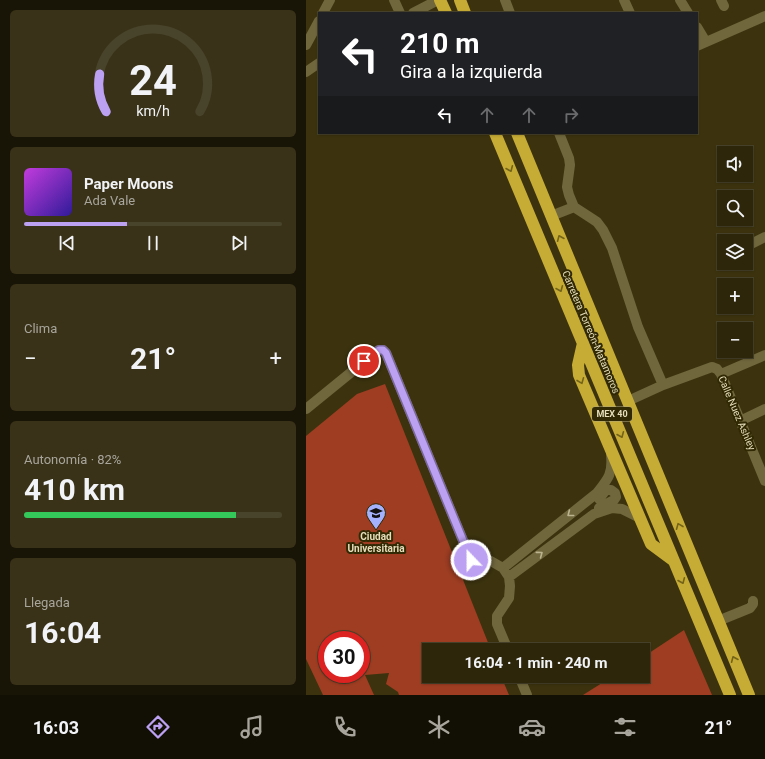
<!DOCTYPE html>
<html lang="es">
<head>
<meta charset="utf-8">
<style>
  :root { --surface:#2d260a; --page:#393218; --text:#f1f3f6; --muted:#a7a59c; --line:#48432b; --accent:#bca0f2 }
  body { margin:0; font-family:Roboto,sans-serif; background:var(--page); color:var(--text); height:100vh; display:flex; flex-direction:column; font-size:15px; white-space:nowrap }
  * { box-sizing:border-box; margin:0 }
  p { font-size:13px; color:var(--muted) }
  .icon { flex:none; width:22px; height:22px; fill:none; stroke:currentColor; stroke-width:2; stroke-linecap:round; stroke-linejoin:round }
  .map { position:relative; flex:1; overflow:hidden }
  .panel { display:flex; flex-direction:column; gap:10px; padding:10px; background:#191506; width:306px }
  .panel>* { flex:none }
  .guide { position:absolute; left:12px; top:12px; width:380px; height:122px; border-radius:0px; box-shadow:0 1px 3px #0004,0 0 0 1px var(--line); background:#202124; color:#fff; overflow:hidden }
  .controls { position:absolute; left:411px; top:146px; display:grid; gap:8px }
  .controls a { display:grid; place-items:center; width:36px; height:36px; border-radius:0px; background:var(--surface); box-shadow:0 1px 3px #0004,0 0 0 1px var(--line); font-size:20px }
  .speed { position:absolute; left:12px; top:631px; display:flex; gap:8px; font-size:20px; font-weight:700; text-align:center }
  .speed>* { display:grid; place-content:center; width:52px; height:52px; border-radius:50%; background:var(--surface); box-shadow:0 1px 3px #0004,0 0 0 1px var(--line); line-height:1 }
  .speed .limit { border:6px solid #d22; background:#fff; color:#111 }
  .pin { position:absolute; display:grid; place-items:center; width:34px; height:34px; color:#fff; margin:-17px; border:2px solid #fff; border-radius:50%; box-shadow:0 1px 4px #0007 }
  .me { position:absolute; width:44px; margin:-22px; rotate:338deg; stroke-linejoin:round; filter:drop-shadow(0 0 3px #0008) }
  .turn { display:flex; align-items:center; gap:14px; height:84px; padding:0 16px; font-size:18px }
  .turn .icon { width:52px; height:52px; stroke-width:2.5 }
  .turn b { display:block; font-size:28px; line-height:34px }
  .lanes { display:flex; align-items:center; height:38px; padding:0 16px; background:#0003; justify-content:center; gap:20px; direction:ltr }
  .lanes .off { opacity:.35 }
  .big { font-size:30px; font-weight:700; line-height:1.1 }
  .panel .tile { flex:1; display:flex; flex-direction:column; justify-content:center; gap:6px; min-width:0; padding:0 14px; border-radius:6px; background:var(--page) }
  .panel .dial { align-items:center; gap:0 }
  .dial svg { height:104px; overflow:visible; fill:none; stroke:var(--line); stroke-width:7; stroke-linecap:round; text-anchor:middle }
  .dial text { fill:var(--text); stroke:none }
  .song { display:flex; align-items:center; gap:12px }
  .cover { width:48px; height:48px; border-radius:6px; background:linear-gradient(135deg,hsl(290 70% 55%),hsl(250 70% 35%)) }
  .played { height:4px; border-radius:2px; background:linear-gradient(90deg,var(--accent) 40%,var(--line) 40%) }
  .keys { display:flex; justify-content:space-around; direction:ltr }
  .heat { display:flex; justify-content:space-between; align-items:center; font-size:22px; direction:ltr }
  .charge { height:6px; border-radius:3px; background:linear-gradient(90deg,#34c759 82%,var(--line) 0) }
  .trip { position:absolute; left:116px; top:643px; width:228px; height:40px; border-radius:0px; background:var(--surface); box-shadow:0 1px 3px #0004,0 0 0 1px var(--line); font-weight:700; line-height:40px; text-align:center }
  .menu { display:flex; height:64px; justify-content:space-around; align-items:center; background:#120f04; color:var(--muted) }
  .menu .icon { width:28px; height:28px }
  .menu .selected { color:var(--accent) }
  .menu b { font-size:18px; color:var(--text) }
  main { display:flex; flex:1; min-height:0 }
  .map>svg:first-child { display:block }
</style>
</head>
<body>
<main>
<section class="panel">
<div class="tile dial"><svg viewBox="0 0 100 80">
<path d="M14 69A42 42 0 1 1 86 69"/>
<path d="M14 69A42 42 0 0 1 9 40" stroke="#bca0f2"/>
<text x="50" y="56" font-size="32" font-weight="700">24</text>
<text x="50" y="72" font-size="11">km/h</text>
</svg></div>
<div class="tile">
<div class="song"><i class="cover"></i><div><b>Paper Moons</b><p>Ada Vale</p></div></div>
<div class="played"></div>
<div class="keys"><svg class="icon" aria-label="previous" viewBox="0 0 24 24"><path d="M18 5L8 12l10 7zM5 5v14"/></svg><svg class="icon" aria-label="pause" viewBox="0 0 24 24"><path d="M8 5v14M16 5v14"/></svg><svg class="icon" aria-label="next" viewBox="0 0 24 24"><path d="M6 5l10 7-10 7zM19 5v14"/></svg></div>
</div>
<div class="tile"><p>Clima</p>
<div class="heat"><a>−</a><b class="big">21°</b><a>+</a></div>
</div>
<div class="tile"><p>Autonomía · 82%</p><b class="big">410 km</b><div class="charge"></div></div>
<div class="tile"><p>Llegada</p><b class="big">16:04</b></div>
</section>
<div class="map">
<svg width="459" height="695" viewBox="0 0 459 695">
  <rect width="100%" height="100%" fill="#3c330e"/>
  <path fill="#9e3d22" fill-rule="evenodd" d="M79,384L185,650H123V676H195L203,695H93L92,692L80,684L83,673L59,675L68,695H17L0,659V436L51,394ZM21,640H55V674H21Z
    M378,630L406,695H277L307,676H337V657Z"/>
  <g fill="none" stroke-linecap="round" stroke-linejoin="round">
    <path stroke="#71673d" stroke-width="10" d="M88,0L94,13
      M199,0L204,13
      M318,0L324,13
      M374,0L382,13
      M415,0L418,6
      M17,13L24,0
      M107,13L132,0
      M391,27L400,42
      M0,45L13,21
      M391,46L459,16
      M0,72L13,63
      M253,133L263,158L264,165L261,187L263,195L268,207L285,218L291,222L297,230L306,248L332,327L357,385
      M245,216L268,207
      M443,245L459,237
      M415,374L459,355
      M322,401L357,385L406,367L411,369L415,374L459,481
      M0,409L70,352L73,350H77L80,353L165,560L169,562L183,560L197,568L203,577L204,586L203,598L191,616V624L202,650
      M434,421L459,409
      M293,499L300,490H305L309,493L310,497L308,500L293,508
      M197,568L291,493C302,479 307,474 305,455
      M203,577L288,514L306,508L316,509L334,518
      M412,621L444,608L447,604V601
      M213,676L221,695"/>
    <path stroke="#c6ac35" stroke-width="12" d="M134,0L140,13
      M154,0L159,13
      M189,133L424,695
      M211,133L443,695
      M277,343L272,365L273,375L345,544L368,561"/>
  </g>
  <defs><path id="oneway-chevron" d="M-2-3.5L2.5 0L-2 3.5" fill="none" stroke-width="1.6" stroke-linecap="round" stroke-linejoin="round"/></defs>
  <g stroke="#746419">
    <use href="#oneway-chevron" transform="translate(204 169) rotate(67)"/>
    <use href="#oneway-chevron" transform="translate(254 238) rotate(-113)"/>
    <use href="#oneway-chevron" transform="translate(254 289) rotate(67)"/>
    <use href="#oneway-chevron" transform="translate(275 381) rotate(68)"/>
    <use href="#oneway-chevron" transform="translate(315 435) rotate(67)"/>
    <use href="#oneway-chevron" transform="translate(373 526) rotate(-112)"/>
    <use href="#oneway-chevron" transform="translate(376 581) rotate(67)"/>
    <use href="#oneway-chevron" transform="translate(428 659) rotate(-113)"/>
  </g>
  <g stroke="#bcb48f">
    <use href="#oneway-chevron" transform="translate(264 514) rotate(142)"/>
    <use href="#oneway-chevron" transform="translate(234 554) rotate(-37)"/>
  </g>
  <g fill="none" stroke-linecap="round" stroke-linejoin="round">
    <defs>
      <path id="route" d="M58,361L73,350H77L80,353L165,560"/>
    </defs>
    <use href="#route" stroke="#7a689d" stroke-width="10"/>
    <use href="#route" stroke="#bca0f2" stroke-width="7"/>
  </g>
  <defs>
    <symbol id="university-pin" viewBox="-11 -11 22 30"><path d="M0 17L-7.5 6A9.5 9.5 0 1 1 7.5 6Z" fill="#a4b1fc" stroke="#312903"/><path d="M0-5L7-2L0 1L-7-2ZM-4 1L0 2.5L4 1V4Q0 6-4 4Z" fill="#111"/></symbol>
  </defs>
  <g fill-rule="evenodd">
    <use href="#university-pin" x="59" y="502" width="22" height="30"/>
  </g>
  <g text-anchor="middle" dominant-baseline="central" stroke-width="4" stroke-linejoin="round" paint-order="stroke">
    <rect fill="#312903" stroke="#afa784" stroke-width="1" x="286" y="407" width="40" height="14" rx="3"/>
    <g font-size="9" font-weight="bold" fill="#e5ddbb">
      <text x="306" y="414">MEX 40</text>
    </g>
    <g font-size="10" fill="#e5ddbb" stroke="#312903">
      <text transform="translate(285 332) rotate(67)">Carretera Torreón-Matamoros</text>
      <text transform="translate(431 413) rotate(67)">Calle Nuez Ashley</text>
    </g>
    <g font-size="10" font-weight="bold" fill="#e5ddbb" stroke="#312903">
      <text x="70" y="536">Ciudad<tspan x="70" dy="12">Universitaria</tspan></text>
    </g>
  </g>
</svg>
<div class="controls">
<a><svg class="icon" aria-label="sound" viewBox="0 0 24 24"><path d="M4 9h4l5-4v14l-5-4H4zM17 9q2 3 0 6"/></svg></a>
<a><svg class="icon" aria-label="search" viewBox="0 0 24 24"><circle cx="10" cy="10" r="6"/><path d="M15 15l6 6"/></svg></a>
<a><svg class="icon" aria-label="layers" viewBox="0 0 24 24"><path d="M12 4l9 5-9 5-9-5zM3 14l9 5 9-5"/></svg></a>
<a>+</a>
<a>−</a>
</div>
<div class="speed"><div class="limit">30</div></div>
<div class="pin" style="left:58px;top:361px;background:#d93025"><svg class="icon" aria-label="arrive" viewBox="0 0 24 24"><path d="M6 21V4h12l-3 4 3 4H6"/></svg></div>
<svg class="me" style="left:165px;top:560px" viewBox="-20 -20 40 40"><circle r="17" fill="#bca0f2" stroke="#fff" stroke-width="3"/><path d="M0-11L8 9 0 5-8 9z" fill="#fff"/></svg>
<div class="trip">16:04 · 1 min · 240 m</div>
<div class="guide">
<div class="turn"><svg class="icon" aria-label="left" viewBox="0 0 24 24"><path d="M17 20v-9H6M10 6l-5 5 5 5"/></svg><div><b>210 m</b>Gira a la izquierda</div></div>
<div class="lanes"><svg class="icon" aria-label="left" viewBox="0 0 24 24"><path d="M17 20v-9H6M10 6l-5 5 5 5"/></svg><svg class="icon off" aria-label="ahead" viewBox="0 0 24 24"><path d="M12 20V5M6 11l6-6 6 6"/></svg><svg class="icon off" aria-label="ahead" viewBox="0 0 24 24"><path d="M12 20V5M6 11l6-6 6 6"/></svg><svg class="icon off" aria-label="right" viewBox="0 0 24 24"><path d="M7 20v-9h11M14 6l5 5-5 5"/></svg></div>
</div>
</div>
</main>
<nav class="menu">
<b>16:03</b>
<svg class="icon selected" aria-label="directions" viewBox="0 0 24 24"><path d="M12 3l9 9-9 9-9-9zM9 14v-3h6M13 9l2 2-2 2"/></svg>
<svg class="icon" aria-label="music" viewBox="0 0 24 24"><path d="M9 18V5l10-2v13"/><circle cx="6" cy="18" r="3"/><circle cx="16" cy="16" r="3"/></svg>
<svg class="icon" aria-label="phone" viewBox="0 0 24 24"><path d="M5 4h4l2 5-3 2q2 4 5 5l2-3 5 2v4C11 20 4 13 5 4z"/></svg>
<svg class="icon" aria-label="climate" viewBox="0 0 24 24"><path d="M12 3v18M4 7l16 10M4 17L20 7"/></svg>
<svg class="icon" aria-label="car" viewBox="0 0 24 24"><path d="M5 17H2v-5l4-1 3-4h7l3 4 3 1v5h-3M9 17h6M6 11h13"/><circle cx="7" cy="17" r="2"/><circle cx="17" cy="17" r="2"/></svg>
<svg class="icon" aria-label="filters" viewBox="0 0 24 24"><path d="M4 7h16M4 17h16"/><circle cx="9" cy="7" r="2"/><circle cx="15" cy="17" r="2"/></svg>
<b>21°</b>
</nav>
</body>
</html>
